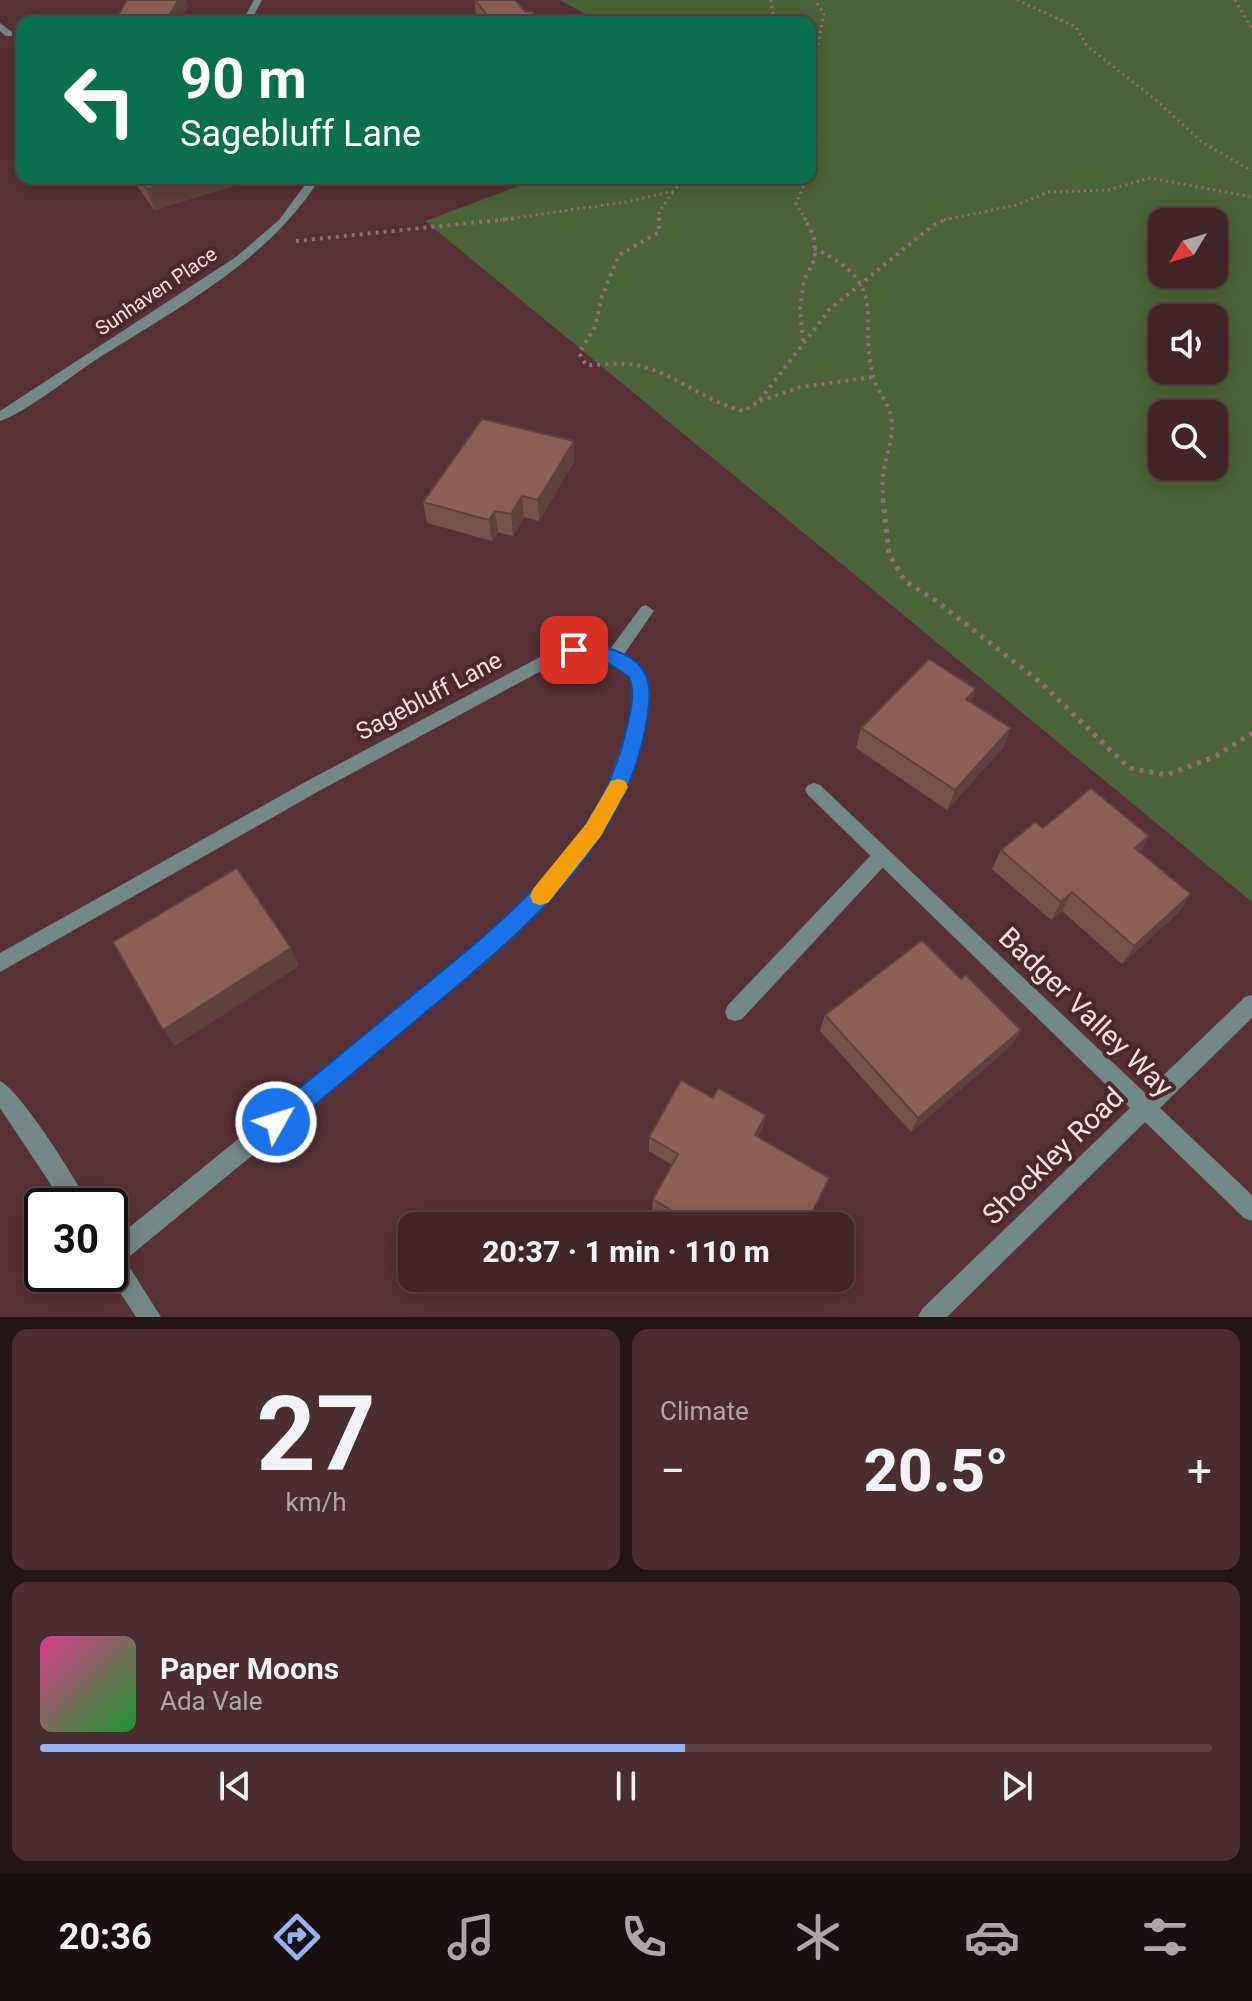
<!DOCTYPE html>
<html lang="en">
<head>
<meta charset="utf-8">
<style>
  :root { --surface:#422528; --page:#492d30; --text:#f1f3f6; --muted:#aea5a8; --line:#5a4245; --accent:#95b2f1 }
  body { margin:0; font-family:Roboto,sans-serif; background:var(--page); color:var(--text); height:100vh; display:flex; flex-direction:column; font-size:30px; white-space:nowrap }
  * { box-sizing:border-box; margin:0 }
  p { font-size:26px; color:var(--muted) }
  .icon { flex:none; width:44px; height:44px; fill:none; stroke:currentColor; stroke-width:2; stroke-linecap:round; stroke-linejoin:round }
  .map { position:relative; height:1317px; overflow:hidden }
  .details { display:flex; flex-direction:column; gap:12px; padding:12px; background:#241416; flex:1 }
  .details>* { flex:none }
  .banner { position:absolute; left:16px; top:16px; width:800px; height:168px; border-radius:16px; box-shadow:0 4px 20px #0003,0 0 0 2px var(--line); background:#0b6e4f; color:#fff; overflow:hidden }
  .needle { width:52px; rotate:232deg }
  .buttons { position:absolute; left:1148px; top:208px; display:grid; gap:16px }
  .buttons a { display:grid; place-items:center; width:80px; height:80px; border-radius:16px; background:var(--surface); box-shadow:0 4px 20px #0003,0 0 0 2px var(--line); font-size:40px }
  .speed { position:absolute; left:24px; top:1188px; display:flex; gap:16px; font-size:40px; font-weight:700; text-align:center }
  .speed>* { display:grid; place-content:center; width:104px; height:104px; border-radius:50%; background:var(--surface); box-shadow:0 4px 20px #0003,0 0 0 2px var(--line); line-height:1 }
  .speed .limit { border:4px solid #111; border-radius:12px; background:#fff; color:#111 }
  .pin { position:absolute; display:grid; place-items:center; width:68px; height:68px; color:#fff; margin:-34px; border-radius:16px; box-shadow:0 4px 12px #0006 }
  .me { position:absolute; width:88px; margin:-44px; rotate:51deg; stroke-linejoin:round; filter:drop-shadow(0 0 6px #0008) }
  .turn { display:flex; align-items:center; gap:28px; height:168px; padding:0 32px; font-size:36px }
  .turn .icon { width:104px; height:104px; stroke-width:2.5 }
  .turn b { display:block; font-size:56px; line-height:68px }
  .big { font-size:60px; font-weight:800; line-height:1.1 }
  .details .widget { flex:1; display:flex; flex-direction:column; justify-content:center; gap:12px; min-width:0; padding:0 28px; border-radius:16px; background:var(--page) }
  .details .dial { align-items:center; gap:0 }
  .dial b { font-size:104px; line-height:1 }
  .song { display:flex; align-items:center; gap:24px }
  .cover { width:96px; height:96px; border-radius:12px; background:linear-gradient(135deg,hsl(330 70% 55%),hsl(130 70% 35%)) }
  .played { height:8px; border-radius:4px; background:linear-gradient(90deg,var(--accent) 55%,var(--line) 55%) }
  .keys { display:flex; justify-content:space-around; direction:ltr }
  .heat { display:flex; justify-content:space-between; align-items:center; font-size:44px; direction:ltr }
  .details .tiles { flex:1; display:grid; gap:12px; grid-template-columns:1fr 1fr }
  .widget:last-child { grid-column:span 2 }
  .trip { position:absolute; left:398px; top:1212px; width:456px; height:80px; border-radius:16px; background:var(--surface); box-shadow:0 4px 20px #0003,0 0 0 2px var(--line); font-weight:800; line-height:80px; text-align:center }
  .tab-bar { display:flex; height:128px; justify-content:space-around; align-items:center; background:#1a0f10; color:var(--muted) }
  .tab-bar .icon { width:56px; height:56px }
  .tab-bar .active { color:var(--accent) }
  .tab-bar b { font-size:36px; color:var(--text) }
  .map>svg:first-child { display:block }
</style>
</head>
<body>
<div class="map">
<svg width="1252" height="1317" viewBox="0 0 1252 1317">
  <rect width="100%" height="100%" fill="#583136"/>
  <path fill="#4a6337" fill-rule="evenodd" d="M560,0H1252V902L425,221L540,178H810V22H599ZM1162,222H1214V274H1162ZM1162,318H1214V370H1162ZM1162,414H1214V466H1162Z"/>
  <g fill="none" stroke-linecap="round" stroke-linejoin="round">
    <path stroke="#8f6d71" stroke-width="3" stroke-dasharray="2 4" stroke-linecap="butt" d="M771,0L774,22
      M1017,0L1076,27L1087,46L1156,100L1202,142L1252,171
      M1235,0L1252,29
      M810,86L824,14L815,0
      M810,111L817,142L810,172
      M500,220L626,202L674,191L685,178
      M659,220V212L674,191
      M806,220L796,203L807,178
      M944,220L1016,205L1049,192L1108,190L1150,178L1252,197"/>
    <path stroke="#8f6d71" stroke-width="4" stroke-dasharray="3 5" stroke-linecap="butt" d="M659,218V232L619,255L602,296L595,327L579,353L586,365C602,365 620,362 636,365C675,373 705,402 744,411L759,401L830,309L932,226L949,218
      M296,241L518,218
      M814,248C892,287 857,311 873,376C876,390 888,402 891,416C895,437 885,456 883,476C882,484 883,493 883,501
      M803,341L800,309L804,280L815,259L814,236L804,218
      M760,401L801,387L873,377"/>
    <path stroke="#8f6d71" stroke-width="5" stroke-dasharray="4 6" stroke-linecap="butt" d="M883,499L889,554L905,581L935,600L1040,682L1129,768L1167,775L1216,756L1252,733"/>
    <path fill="#738988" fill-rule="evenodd" d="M254,0H262L250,22H242Z
      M646,605L654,611L651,615L620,660H608L606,656L608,652L641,607Z
      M882,848L888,850L891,856L888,862L742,1019L735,1021L728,1019L725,1012L728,1005L876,850Z"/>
    <path fill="#738988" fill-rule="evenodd" d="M0,23L12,32V36H6L0,31Z
      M310,178H320C267,264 171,311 88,365C65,381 24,413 0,421V411L236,257L279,220Z
      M576,645C593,644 609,647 624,654C693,689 600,838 569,878C545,908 516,935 487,962L125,1260L161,1317H136L108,1274L110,1243C187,1181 263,1118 340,1057C428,986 529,918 589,820C606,792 616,762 626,731C633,709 641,680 617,665C597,653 575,656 554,664L319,791L0,972V953L307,781L542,656Z
      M814,783L820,785L1145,1093L1245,997L1252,995V1018L1160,1108L1252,1195V1221L1244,1218L1145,1122L947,1317H918L922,1309L1130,1108L808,795L805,790L808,785Z
      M0,1081C19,1089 80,1184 89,1206H65L0,1108Z"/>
  </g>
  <path fill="#76524a" d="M475,0L526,12L479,22L476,19Z
    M132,178H246L240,184L154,210Z
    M574,441V462L539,521L524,517L513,536L498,532L492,541L427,523L423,502Z
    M976,689L971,703L1011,728L1003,748L947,810L856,748L861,728Z
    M1043,828L1149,836L1140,852L1191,894L1178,913L1122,964L1062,911L1051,920L992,869L1001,850Z
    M961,979L1021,1030L1011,1046L911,1132L820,1031L825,1015Z
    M713,1098L766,1115L762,1130L758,1137L829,1178L807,1226H674L652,1212L653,1199L672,1165L649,1151V1137Z"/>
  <path fill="#60423c" d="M178,0H186L188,7L180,22H166Z
    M186,178H246L240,184L154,210L147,189Z
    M574,441V462L539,521L538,500Z
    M522,496L524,517L513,536L511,514Z
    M495,511L498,532L492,541L489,520Z
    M976,689L969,709L966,699Z
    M1011,728L1003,748L947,810L955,790Z
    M1149,836L1138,855L1135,848Z
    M1072,892L1062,911L1051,920L1061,902Z
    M1191,894L1178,913L1122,964L1134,946Z
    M291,948L299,966L175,1046L163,1030Z
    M1021,1030L1011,1046L911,1132L918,1118Z
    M766,1115L762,1130L752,1149L755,1135Z"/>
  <path fill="#895f56" stroke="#60423c" stroke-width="2" d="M127,0H178L166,22H114Z
    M475,0H515L526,12L532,11L542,22H478L491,20Z
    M139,178H186L147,189Z
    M482,419L574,441L538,500L522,496L511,514L495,511L489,520L423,502Z
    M929,659L976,689L966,699L1011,728L955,790L861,728Z
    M1091,788L1149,836L1135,848L1191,894L1134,946L1072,892L1061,902L1001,850L1035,822L1043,828Z
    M237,868L291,948L163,1030L113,942Z
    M922,940L961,979L966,975L1021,1030L918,1118L825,1015Z
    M681,1080L713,1098L718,1088L766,1115L755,1135L829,1178L806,1226H696L653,1199L678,1154L649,1137Z"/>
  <path fill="#1a73e8" stroke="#114b97" stroke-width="2" d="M588,642C647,658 657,670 645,731C621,853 515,938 425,1013C378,1052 331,1091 285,1130L276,1134L268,1130L264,1122L268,1114C315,1075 362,1037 409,998C496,927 601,847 626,730C630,713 636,695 629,677C611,664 597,655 574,657L565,650L568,646Z"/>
  <path fill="#f59e0b" d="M618,779L625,781L628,787L601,836L548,903L540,905L533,903L530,896L533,889L586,824L611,781Z"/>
  <g text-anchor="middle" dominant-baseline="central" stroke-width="8" stroke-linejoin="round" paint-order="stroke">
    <g font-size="20" fill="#fce2e4" stroke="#4d272c">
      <text transform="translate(156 291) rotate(-34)">Sunhaven Place</text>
    </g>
    <g font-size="24" fill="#fce2e4" stroke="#4d272c">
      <text transform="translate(429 696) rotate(-28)">Sagebluff Lane</text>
    </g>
    <g font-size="28" fill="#fce2e4" stroke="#4d272c">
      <text transform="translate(1086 1012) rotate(44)">Badger Valley Way</text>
      <text transform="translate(1053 1156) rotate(-44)">Shockley Road</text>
    </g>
  </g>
</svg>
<div class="buttons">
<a><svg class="needle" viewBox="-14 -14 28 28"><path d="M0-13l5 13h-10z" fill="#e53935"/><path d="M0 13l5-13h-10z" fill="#aea5a8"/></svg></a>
<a><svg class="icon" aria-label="sound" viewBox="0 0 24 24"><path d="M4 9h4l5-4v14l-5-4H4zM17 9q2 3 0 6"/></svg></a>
<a><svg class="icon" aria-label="search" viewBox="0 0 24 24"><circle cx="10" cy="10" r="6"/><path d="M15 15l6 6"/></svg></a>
</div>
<div class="speed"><div class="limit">30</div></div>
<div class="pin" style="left:574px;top:650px;background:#d93025"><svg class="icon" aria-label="arrive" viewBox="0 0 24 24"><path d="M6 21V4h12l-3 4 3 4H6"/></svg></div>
<svg class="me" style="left:276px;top:1122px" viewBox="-20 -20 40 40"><circle r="17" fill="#1a73e8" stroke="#fff" stroke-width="3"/><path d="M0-11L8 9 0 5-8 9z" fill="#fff"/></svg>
<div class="trip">20:37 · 1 min · 110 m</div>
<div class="banner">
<div class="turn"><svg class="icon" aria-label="left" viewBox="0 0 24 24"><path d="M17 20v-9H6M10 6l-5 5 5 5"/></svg><div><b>90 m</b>Sagebluff Lane</div></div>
</div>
</div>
<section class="details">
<div class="tiles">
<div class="widget dial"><b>27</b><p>km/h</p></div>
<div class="widget"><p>Climate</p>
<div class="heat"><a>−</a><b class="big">20.5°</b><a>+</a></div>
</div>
<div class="widget">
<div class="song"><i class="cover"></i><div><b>Paper Moons</b><p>Ada Vale</p></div></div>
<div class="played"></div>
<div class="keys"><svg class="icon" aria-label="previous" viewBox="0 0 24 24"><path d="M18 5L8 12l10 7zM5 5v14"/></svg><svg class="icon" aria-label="pause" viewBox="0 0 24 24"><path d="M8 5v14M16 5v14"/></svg><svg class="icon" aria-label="next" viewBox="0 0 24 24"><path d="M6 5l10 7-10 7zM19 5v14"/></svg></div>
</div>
</div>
</section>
<nav class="tab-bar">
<b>20:36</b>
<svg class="icon active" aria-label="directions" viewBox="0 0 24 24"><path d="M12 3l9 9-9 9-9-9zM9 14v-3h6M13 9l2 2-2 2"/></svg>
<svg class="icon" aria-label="music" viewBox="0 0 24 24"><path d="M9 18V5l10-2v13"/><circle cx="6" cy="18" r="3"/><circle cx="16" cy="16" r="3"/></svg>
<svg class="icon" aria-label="phone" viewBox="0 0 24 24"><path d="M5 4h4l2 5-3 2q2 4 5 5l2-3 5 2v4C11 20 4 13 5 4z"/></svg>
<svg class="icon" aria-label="climate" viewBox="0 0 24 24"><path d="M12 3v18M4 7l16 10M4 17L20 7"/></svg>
<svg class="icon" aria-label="car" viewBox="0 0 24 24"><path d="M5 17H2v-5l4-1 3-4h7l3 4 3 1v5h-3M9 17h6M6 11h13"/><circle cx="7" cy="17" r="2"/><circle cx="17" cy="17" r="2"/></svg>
<svg class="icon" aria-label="filters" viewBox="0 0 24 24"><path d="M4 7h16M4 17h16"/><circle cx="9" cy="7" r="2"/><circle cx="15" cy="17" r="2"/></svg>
</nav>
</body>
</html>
